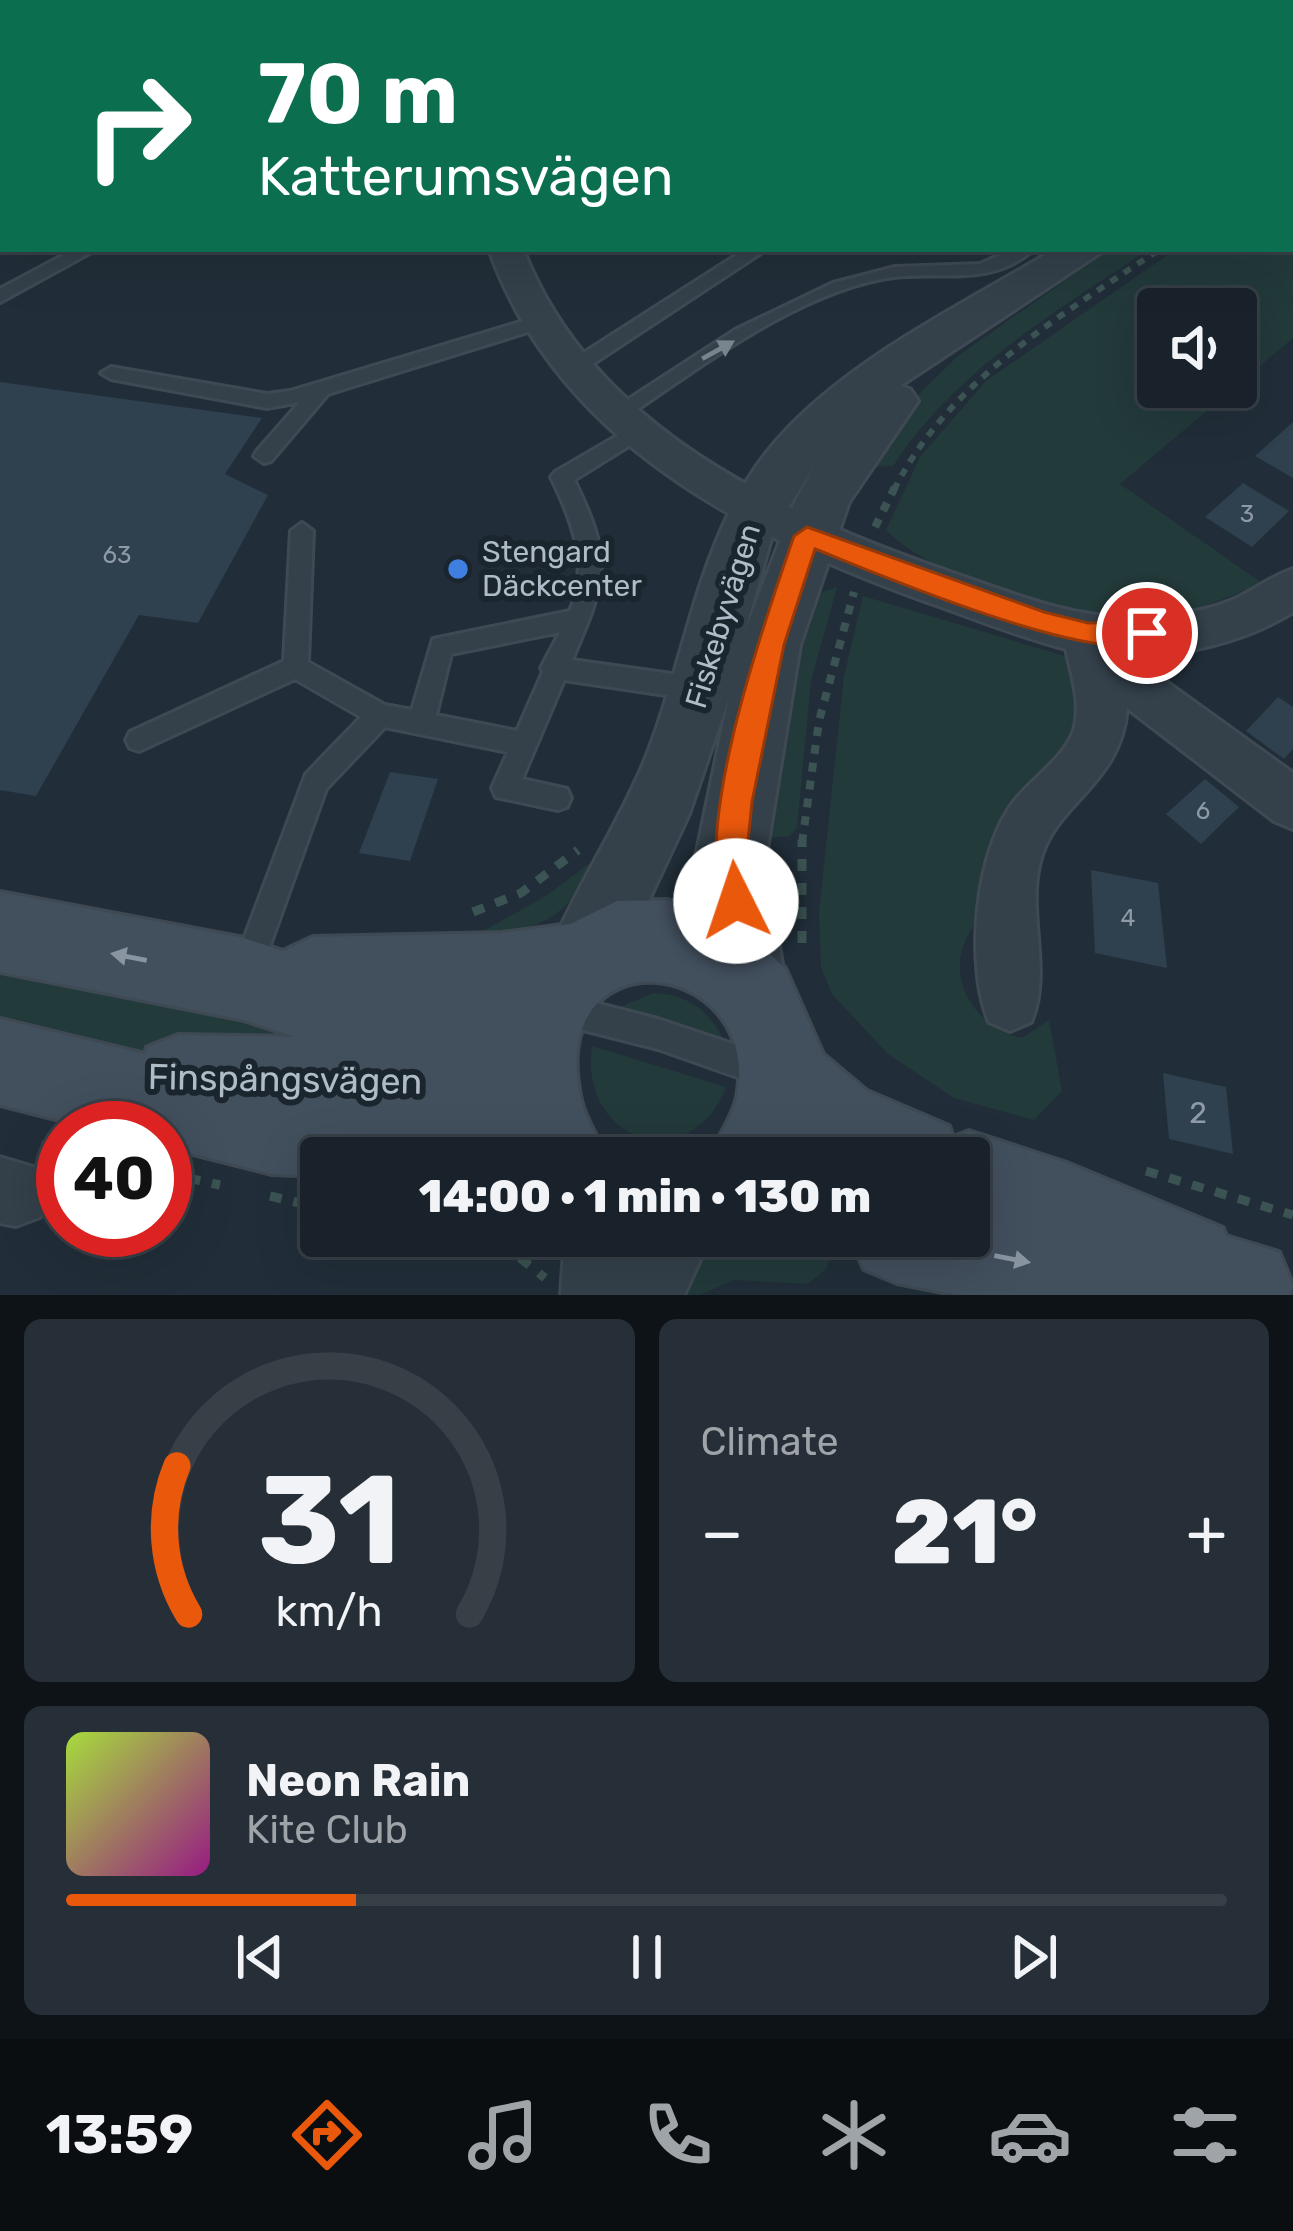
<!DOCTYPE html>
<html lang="en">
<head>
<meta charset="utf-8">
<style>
  :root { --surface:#19222b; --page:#262f37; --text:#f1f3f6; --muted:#9fa4a9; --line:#373f47; --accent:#ea580c }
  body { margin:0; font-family:Rubik,sans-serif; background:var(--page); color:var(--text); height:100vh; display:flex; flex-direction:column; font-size:45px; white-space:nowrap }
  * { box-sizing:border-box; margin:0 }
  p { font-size:39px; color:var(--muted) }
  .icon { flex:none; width:66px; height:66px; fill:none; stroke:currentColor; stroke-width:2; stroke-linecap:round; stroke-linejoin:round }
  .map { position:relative; height:1295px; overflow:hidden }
  .side { display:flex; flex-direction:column; gap:24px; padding:24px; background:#0e1318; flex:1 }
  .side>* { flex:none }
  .top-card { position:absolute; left:0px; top:0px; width:1293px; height:252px; box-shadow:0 12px 48px #0002,0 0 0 3px var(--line); background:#0b6e4f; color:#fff; overflow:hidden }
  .controls { position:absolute; left:1137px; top:288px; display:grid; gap:24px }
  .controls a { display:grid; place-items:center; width:120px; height:120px; border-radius:12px; background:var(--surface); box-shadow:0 12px 48px #0002,0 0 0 3px var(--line); font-size:60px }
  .speed { position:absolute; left:36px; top:1101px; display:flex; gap:24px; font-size:60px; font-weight:700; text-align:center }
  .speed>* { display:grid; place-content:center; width:156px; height:156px; border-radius:50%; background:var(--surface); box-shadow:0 12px 48px #0002,0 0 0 3px var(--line); line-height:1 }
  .speed .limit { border:18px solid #d22; background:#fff; color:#111 }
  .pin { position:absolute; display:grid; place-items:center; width:102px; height:102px; color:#fff; margin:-51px; border:6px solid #fff; border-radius:50%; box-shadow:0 3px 12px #0007 }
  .me { position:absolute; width:132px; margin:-66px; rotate:356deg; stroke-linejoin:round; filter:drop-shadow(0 0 9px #0008) }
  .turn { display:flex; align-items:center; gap:42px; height:252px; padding:0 60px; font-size:54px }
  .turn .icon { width:156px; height:156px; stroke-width:2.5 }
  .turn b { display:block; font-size:84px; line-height:102px }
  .big { font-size:90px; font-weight:800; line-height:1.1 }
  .side .tile { flex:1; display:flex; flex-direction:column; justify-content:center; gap:18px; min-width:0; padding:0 42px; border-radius:18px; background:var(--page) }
  .side .dial { align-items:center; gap:0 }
  .dial svg { height:312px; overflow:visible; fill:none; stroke:var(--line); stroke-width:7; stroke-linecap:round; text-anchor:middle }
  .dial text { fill:var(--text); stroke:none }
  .song { display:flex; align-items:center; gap:36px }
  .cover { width:144px; height:144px; border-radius:18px; background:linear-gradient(135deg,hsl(80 70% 55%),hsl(310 70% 35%)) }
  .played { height:12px; border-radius:6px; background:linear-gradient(90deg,var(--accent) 25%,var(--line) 25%) }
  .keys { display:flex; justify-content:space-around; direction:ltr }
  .heat { display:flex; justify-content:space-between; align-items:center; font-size:66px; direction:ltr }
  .side .tiles { flex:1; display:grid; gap:24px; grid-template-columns:1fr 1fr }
  .tile:last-child { grid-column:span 2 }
  .trip { position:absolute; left:300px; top:1137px; width:690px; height:120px; border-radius:12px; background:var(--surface); box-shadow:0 12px 48px #0002,0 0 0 3px var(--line); font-weight:800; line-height:120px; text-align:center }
  .menu { display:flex; height:192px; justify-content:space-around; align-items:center; background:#0a0e11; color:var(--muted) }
  .menu .icon { width:84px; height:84px }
  .menu .current { color:var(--accent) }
  .menu b { font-size:54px; color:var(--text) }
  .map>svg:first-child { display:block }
</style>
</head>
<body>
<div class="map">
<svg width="1293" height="1295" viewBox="0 0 1293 1295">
  <rect width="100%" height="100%" fill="#212e39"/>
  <path fill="#233a3a" d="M0,0H420L3,3V66Z
    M1293,168V338L1236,386V309H1158V387H1235L1120,484L1262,583C1227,598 1194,612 1156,617C1089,625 932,580 886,530L920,457L986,381L1176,249H1290Z
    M1110,249H1149C1054,313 957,369 893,466L861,468L916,397L958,356Z
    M837,587L811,681L797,828L789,836L752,840L808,597Z
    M863,596L1068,657L1084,712C1061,762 1037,813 1013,863C1000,890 984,908 969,933C943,979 976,1028 1022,1038L1049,1020L1062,1091L1034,1120L954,1098L888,1054L832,994L821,967L819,912L844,676Z
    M603,853C567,916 548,930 476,935L546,896Z
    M0,961L335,1026L251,1060L113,1051L0,1028Z
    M654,993C691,995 711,1012 726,1045L615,1009Z
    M592,1046L726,1087C689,1180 578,1140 592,1046Z
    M734,1243L829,1253L827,1268L808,1284L734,1280L700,1295H671L697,1263Z"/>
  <path fill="#2f404e" d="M0,382L262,418L225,474L268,495L198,623L139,615L36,796L0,790Z
    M1293,422V478L1255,456Z
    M1243,483L1289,511L1252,547L1205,517Z
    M1278,697L1293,707V749L1284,759L1246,731Z
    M390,772L438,779L410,861L359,853Z
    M1205,779L1239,807L1201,844L1166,814Z
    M1091,870L1158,883L1167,968L1095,953Z
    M1163,1073L1226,1087L1233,1154L1169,1139Z"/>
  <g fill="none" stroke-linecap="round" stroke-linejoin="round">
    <defs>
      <path id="service" d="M620,0H632L634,3H622Z
        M756,0H771L773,3H758Z
        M1290,7H1293V15H1290Z
        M1290,79H1293L1290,89Z
        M75,249H97L0,302V289Z
        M746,249H767L582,371H568V363Z
        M1013,249H1034C992,287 943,271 894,277C802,289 702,366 626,417H612L609,412L735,330L833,283L895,267L980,264Z
        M537,317L546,323L544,327L328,394L271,461L264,463L254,456L257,451L300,402L267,408L111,379L101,373L111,367L267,394L290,391Z
        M641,422L651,429L648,434L574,480C614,562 606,580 572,660L700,678L709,682L712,689L709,696L700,700L564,680L522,779L567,789L571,798L567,807L558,810L496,797L492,788L508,752L385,727L326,789L257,981L247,986L237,981L232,971L306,774L361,717L295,679L139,751L130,748L126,740L130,732L284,661L291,531L302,523L313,531L308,662L385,705L412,710L433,639L570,611C590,565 572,520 551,477L555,472ZM560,632L541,668L543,672L517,731L436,715L451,654Z
        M560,994L658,1019L763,1054L774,1059L779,1070L774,1081L763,1086L658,1049L560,1024L549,1020L545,1009L549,998Z"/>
      <path id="minor" d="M441,0H467L468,3H442Z
        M0,163H3V181H0Z
        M489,249H523C593,429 782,514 953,573C1014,594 1073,619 1138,617C1171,616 1207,612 1237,598C1256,589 1272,576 1293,569V612C1243,643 1179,657 1121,656L1150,670L1293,773V829L1274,821L1127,708C1121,784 1057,802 1041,858C1025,911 1053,971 1031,1022L1010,1031L989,1022C965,965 975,850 1015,800C1033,778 1065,757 1074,730C1082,703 1071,673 1066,649C1016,636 968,616 919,599C741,534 556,439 489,249Z
        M0,1157L40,1169L49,1193L40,1217L16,1226L0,1223Z
        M565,1236H633V1250L640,1236H711L684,1295H561Z"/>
      <path id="tertiary" d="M1293,101V124L1290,125V102Z
        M1055,249H1106L900,386L910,389L918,401L849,502L800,645L765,861L785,982L774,1008L748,1019L722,1008L711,982L695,861L729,697L689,814L610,983L584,994L558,983L547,957C575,889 617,828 645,760C691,646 699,518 789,427C864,351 964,304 1055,249ZM816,463L795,502L744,634L773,532Z"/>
      <path id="secondary" d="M0,892L244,938L283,951L313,937L502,933L570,924L617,901L668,900L745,932L785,968L823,1054L867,1091L949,1126L953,1137L969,1131L1067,1163L1223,1228L1226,1236L1279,1252L1293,1286L1289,1295H957L897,1283L864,1269L850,1236H969V1158H815L804,1152L801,1158H709C717,1138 736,1112 738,1091C757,955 544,933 581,1100C585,1119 599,1139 607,1158H321V1176L272,1174L165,1147V1128H91L0,1105V1019L145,1054L147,1047L178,1035L295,1037L244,1020L0,972Z"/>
    </defs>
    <use href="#service" stroke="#3e4953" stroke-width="6"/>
    <use href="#minor" stroke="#3e4953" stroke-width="6"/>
    <use href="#tertiary" stroke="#3e4953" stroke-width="6"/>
    <use href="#secondary" stroke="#3e4953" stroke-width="6"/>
    <path stroke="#3b5352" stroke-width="6" stroke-dasharray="8 8" stroke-linecap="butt" d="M894,490C948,381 1062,315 1160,249"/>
    <path stroke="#3b5352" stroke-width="8" stroke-dasharray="9 9" stroke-linecap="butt" d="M875,527L895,487
      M802,843L819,721L854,592"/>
    <path stroke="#3b5352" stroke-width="9" stroke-dasharray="12 12" stroke-linecap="butt" d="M473,912L521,893L578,850
      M802,943V840
      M41,1145L63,1150
      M1146,1171L1293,1215
      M165,1173L220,1185
      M270,1196L321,1208
      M452,1236L515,1254L545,1278"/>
    <use href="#service" fill="#34404a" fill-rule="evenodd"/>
    <use href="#minor" fill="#34404a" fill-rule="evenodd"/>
    <use href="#tertiary" fill="#34404a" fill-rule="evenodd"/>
    <use href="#secondary" fill="#424f5d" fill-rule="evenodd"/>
  </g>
  <defs><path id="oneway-solid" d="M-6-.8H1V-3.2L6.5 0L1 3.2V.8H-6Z" transform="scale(3)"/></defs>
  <use fill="#78848e" href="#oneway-solid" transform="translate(718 350) rotate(-29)"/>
  <g fill="#8995a1">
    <use href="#oneway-solid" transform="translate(129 957) rotate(-169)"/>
    <use href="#oneway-solid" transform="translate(1012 1259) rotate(11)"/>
  </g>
  <path fill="#ea580c" stroke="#983908" stroke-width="3" d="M807,527L1044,612L1088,623L1147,622L1160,633C1131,684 864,568 815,549L784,645L752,802L746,861L752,901L748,912L736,917L725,912C690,831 765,620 794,536Z"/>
  <circle fill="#3f7fe0" stroke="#1a252e" stroke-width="4.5" cx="458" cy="569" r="12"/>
  <g text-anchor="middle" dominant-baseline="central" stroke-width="12" stroke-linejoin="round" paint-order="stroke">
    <g font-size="24" fill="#8e9ba7">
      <text x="1247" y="514">3</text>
      <text x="117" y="555">63</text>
      <text x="1203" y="811">6</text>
      <text x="1128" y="918">4</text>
    </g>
    <g font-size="30" fill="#afbbc6" stroke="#1a252e" text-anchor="start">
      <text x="482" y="552">Stengard<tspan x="482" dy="34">Däckcenter</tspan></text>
    </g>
    <g font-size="30" fill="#afbbc6" stroke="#1a252e">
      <text transform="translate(723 616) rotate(-73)">Fiskebyvägen</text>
    </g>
    <g font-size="30" fill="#8e9ba7">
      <text x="1198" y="1113">2</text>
    </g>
    <g font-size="36" fill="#afbbc6" stroke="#1a252e">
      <text transform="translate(285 1079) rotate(1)">Finspångsvägen</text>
    </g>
  </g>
</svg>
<div class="controls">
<a><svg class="icon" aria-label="sound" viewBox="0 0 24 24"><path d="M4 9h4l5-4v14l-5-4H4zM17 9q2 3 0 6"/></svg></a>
</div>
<div class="speed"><div class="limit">40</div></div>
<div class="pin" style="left:1147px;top:633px;background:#d93025"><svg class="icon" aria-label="arrive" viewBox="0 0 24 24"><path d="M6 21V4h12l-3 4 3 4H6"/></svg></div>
<svg class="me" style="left:736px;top:901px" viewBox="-20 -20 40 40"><circle r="19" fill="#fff"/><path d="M0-13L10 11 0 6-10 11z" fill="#ea580c"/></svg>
<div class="trip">14:00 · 1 min · 130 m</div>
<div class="top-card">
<div class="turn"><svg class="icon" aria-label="right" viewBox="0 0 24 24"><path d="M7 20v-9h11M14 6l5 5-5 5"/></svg><div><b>70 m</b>Katterumsvägen</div></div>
</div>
</div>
<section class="side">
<div class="tiles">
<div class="tile dial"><svg viewBox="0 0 100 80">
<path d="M14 69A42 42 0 1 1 86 69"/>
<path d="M14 69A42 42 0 0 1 11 31" stroke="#ea580c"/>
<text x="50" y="56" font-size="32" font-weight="700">31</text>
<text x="50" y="72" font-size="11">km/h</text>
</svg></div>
<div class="tile"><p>Climate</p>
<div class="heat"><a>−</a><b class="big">21°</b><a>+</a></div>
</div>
<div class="tile">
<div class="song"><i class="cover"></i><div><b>Neon Rain</b><p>Kite Club</p></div></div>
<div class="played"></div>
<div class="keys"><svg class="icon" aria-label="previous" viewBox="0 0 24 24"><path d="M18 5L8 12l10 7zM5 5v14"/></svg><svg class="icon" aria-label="pause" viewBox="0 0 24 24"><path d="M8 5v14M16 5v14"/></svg><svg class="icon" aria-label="next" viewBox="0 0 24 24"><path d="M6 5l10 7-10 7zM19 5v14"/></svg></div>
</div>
</div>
</section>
<nav class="menu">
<b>13:59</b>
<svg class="icon current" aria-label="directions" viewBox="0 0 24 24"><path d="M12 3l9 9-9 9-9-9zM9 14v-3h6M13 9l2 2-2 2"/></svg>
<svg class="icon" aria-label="music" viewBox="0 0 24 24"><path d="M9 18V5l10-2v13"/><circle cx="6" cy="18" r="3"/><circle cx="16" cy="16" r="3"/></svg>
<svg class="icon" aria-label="phone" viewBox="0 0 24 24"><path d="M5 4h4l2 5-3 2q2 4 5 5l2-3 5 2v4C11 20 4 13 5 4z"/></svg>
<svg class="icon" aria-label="climate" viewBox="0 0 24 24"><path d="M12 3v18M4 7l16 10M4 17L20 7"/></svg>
<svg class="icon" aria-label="car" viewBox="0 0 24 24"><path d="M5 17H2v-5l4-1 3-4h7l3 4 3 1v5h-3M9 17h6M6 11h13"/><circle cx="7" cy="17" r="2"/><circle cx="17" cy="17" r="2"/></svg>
<svg class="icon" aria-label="filters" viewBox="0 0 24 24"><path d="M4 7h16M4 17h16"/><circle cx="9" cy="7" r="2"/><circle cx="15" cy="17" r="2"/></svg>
</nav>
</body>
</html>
